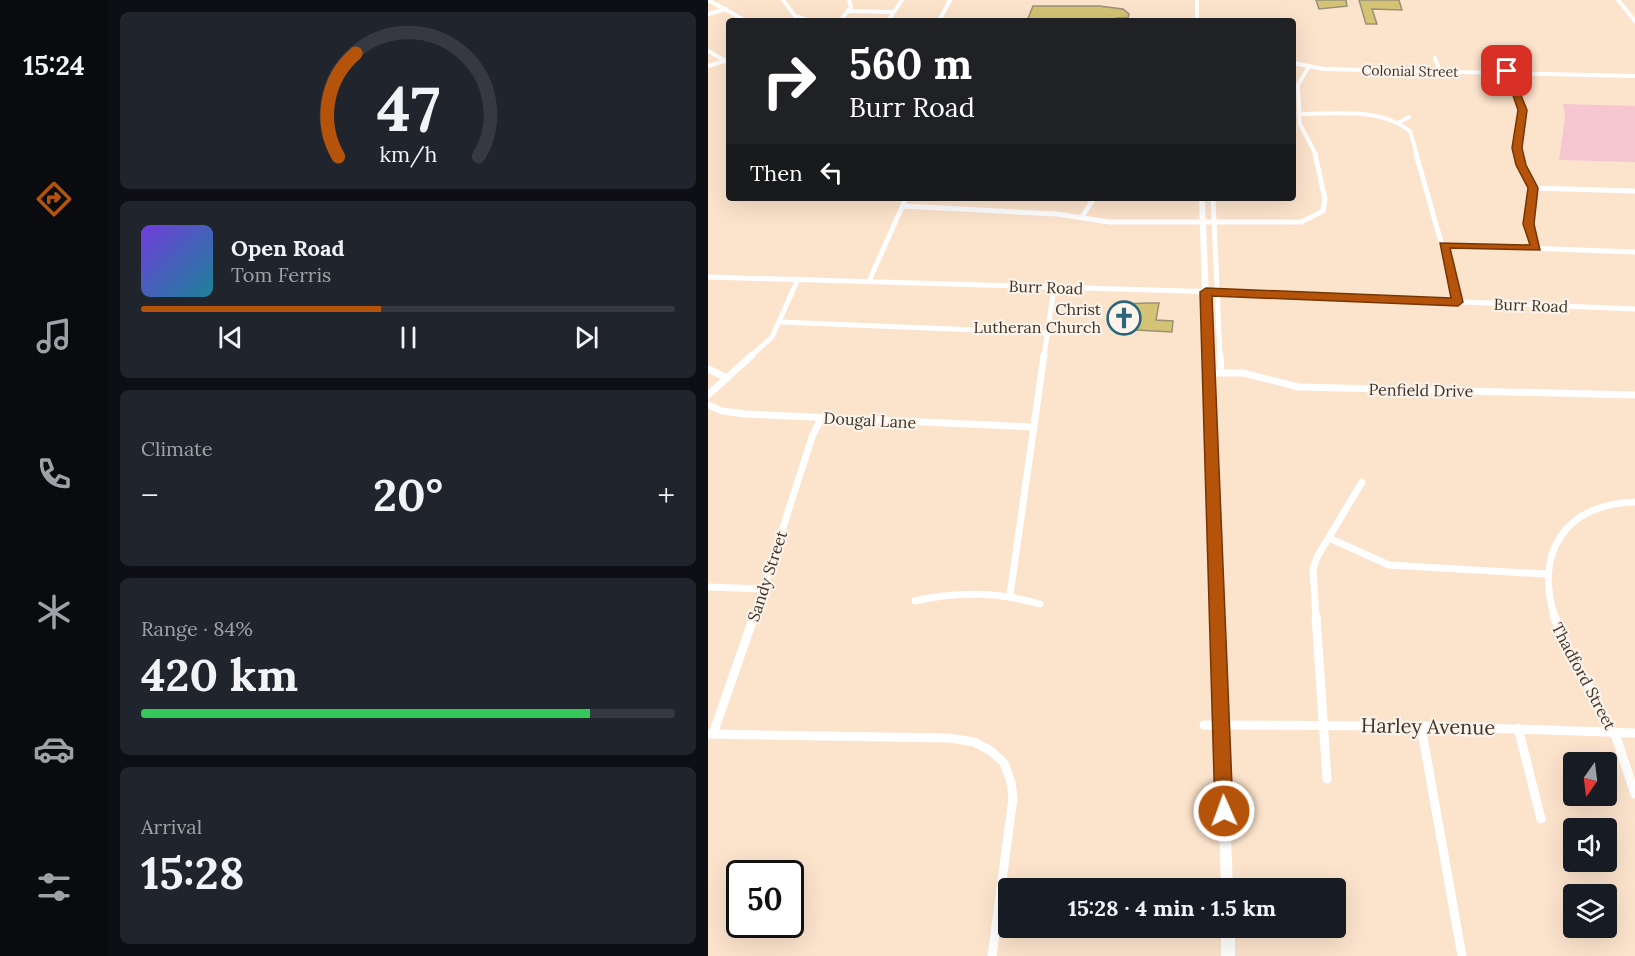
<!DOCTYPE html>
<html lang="en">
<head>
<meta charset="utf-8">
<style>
  :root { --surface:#171b24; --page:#20242c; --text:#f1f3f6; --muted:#9ea1a6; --line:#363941; --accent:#b45309 }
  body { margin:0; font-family:Lora,serif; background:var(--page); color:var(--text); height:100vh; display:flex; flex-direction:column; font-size:22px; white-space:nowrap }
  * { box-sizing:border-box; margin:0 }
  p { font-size:20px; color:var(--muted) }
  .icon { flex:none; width:33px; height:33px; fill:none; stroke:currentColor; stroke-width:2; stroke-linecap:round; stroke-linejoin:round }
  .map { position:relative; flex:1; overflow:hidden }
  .side { display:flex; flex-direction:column; gap:12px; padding:12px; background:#0d0f14; width:600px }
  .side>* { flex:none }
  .top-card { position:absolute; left:18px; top:18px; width:570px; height:183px; border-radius:6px; box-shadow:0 6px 24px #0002; background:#202124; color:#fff; overflow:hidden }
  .needle { width:39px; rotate:194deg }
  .controls { position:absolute; left:855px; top:752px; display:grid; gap:12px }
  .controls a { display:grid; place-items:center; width:54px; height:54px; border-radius:6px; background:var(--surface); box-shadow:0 6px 24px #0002; font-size:30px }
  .speed { position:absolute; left:18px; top:860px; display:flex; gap:12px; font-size:30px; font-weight:700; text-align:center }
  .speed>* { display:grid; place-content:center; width:78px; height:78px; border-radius:50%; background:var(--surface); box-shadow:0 6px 24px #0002; line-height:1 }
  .speed .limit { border:3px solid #111; border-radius:9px; background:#fff; color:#111 }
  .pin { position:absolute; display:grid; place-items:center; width:51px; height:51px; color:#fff; margin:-26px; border-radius:12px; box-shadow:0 3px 9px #0006 }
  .me { position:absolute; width:66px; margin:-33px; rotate:358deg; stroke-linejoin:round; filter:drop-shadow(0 0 4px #0008) }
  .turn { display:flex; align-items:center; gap:21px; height:126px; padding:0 24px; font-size:27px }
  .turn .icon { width:78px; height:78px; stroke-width:2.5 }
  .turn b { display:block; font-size:42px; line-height:51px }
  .then { display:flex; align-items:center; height:57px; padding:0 24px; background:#0003; gap:12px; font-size:22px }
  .big { font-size:45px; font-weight:800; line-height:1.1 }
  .side .widget { flex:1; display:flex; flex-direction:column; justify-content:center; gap:9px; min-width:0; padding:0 21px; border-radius:9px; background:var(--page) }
  .side .dial { align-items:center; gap:0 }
  .dial svg { height:156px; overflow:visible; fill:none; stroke:var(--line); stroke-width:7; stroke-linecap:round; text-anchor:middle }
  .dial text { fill:var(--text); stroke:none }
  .song { display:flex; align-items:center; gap:18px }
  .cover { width:72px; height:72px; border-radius:9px; background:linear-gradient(135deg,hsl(260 70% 55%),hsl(190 70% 35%)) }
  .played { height:6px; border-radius:3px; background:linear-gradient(90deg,var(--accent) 45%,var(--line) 45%) }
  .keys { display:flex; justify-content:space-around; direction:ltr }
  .heat { display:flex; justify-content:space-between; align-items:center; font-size:33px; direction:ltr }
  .charge { height:9px; border-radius:4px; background:linear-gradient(90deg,#34c759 84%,var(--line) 0) }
  .trip { position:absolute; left:290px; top:878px; width:348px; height:60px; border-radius:6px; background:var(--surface); box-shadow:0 6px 24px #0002; font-weight:800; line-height:60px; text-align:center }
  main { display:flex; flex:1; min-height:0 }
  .tabs { display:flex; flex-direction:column; width:108px; justify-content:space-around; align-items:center; background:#090b0e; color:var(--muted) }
  .tabs .icon { width:42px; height:42px }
  .tabs .current { color:var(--accent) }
  .tabs b { font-size:27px; color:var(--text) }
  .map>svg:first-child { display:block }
</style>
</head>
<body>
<main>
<nav class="tabs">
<b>15:24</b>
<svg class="icon current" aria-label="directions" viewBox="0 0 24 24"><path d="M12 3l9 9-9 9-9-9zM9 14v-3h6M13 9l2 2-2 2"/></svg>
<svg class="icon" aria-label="music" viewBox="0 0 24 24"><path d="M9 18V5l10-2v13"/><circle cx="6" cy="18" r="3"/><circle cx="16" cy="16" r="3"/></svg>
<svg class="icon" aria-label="phone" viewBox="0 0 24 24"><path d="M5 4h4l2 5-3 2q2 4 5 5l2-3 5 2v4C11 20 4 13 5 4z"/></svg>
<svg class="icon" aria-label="climate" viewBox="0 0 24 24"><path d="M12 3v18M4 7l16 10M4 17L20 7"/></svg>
<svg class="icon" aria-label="car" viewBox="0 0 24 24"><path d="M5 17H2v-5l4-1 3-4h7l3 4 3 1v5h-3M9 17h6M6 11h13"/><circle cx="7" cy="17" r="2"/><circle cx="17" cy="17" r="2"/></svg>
<svg class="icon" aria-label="filters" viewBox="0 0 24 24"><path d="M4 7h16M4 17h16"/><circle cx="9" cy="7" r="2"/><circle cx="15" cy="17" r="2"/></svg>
</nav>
<section class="side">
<div class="widget dial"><svg viewBox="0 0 100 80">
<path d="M14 69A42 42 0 1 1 86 69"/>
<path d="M14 69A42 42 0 0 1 23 16" stroke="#b45309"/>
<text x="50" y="56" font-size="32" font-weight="700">47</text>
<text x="50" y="72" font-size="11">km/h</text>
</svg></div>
<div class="widget">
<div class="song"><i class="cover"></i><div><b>Open Road</b><p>Tom Ferris</p></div></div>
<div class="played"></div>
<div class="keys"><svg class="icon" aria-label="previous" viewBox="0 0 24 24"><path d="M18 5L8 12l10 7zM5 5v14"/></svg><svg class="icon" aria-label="pause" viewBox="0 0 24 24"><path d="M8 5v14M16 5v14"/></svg><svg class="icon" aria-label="next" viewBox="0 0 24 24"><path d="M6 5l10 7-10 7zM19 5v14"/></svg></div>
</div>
<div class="widget"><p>Climate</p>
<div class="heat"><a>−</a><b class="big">20°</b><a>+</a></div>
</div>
<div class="widget"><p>Range · 84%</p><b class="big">420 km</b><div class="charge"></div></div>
<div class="widget"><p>Arrival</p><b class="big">15:28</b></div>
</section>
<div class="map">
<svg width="927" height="956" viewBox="0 0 927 956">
  <rect width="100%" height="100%" fill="#fce3cc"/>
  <path fill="#f6c6d1" d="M855,104L927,106V162L851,160L857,118Z"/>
  <path fill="#d4c374" stroke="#989275" stroke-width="1.5" d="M608,0H638L639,6L611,9Z
    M651,0H691L694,10L664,9L669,24H658Z
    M325,6H391L415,9L421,14L420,18H409L408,21H319Z
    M440,303H451L448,320L465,321L464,332L428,330L429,319H409L414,304Z"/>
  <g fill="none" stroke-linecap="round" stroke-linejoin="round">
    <path stroke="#fff" stroke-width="4" d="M0,0L38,21
      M75,0L87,16L103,21
      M910,0L927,21
      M140,11L186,12
      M0,14L18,9
      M132,21L143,7L141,0
      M180,21L194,0
      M231,21L242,0
      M788,47L815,110L809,148L811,155
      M0,51L21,63
      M727,58L732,72
      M585,63L616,69L927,76
      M0,66L16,61
      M600,68L590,85L592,124L608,155
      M591,114C627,114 672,107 702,131L709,155
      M692,122L701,117"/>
    <path stroke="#fff" stroke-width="5" d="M708,154L750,302
      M810,154L825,188L821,224L829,248
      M825,188L927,191
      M505,198L512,356
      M194,206L349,214L401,222H593L615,211L617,199L607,154
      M374,217L386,198
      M735,245L927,252
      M0,277L512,292L927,309
      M161,281L198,198
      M73,322L340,333
      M43,356L64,337L90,279
      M336,356L346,288"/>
    <path stroke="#fff" stroke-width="7" d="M512,355L513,373
      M0,369L19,378
      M501,373H535L591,387L927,395
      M0,395L44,355
      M0,405L14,411L37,414L325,427
      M621,538L681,565L837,574
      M0,587L55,589
      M302,595L336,355
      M207,601C250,591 290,592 332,604
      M46,618L104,437L113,418
      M608,618L605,569L609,557L654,482
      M847,618C826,552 857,504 927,502"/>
    <path stroke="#fff" stroke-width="9" d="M608,616L619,779
      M846,616L863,655L908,737L927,794
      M496,725L713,726L927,733
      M713,726L754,956
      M810,728L833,819
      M0,734L241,738L266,742L283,751L296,763L303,782L305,798L284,956
      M5,734L46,616"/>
    <path fill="#fff" fill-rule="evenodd" d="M487,0H491V21H487Z
      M491,198H497L525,888H513Z
      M513,927H527V956H513Z"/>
  </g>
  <path fill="#b45309" stroke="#753606" stroke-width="1.5" d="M796,69L803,71L819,110L814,148L818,165L830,188L826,224L832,250L742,248L755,302L750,306L504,296L525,811L523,817L516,820L510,817L507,811L492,292L498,288L743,298L732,243L822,245L815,224L820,188L808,165L804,148L810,110Z"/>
  <defs>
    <symbol id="church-ring" viewBox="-11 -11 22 22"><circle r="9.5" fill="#fdf3ea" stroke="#27667c" stroke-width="1.5"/><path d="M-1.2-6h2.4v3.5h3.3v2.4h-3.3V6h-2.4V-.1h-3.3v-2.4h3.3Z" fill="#27667c"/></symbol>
  </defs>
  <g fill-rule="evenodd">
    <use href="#church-ring" x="397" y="299" width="38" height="38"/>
  </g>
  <g text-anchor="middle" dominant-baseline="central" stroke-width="4.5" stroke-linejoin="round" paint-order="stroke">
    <g font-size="14" fill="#3c3329" stroke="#fdf3ea">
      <text transform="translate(702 71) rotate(1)">Colonial Street</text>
    </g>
    <g font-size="16" fill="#3c3329" stroke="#fdf3ea">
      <text transform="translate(338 287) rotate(2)">Burr Road</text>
      <text transform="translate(823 305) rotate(2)">Burr Road</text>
      <text transform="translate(713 390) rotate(1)">Penfield Drive</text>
      <text transform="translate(162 420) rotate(3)">Dougal Lane</text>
      <text transform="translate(59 576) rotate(-72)">Sandy Street</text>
      <text transform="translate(876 676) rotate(62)">Thadford Street</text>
    </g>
    <g font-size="16" fill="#3c3329" stroke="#fdf3ea" text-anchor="end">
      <text x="393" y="309">Christ<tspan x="393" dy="18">Lutheran Church</tspan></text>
    </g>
    <g font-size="20" fill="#3c3329" stroke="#fdf3ea">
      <text transform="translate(720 726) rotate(1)">Harley Avenue</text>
    </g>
  </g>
</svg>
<div class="controls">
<a><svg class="needle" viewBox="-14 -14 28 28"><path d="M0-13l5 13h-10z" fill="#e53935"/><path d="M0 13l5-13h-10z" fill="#9ea1a6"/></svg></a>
<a><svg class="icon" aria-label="sound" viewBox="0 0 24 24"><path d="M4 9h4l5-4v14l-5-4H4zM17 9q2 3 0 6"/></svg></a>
<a><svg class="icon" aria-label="layers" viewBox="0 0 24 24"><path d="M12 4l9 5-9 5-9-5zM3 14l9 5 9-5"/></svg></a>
</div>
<div class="speed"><div class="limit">50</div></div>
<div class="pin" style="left:799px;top:71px;background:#d93025"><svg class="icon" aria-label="arrive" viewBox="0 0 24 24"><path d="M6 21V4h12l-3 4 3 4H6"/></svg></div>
<svg class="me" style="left:516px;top:811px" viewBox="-20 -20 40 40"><circle r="17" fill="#b45309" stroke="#fff" stroke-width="3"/><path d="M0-11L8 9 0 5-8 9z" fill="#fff"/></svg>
<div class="trip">15:28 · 4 min · 1.5 km</div>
<div class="top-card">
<div class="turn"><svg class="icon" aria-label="right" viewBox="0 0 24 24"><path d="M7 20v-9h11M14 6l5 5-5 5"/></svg><div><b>560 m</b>Burr Road</div></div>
<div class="then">Then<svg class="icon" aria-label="left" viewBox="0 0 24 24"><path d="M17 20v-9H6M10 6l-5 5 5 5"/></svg></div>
</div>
</div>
</main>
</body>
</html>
